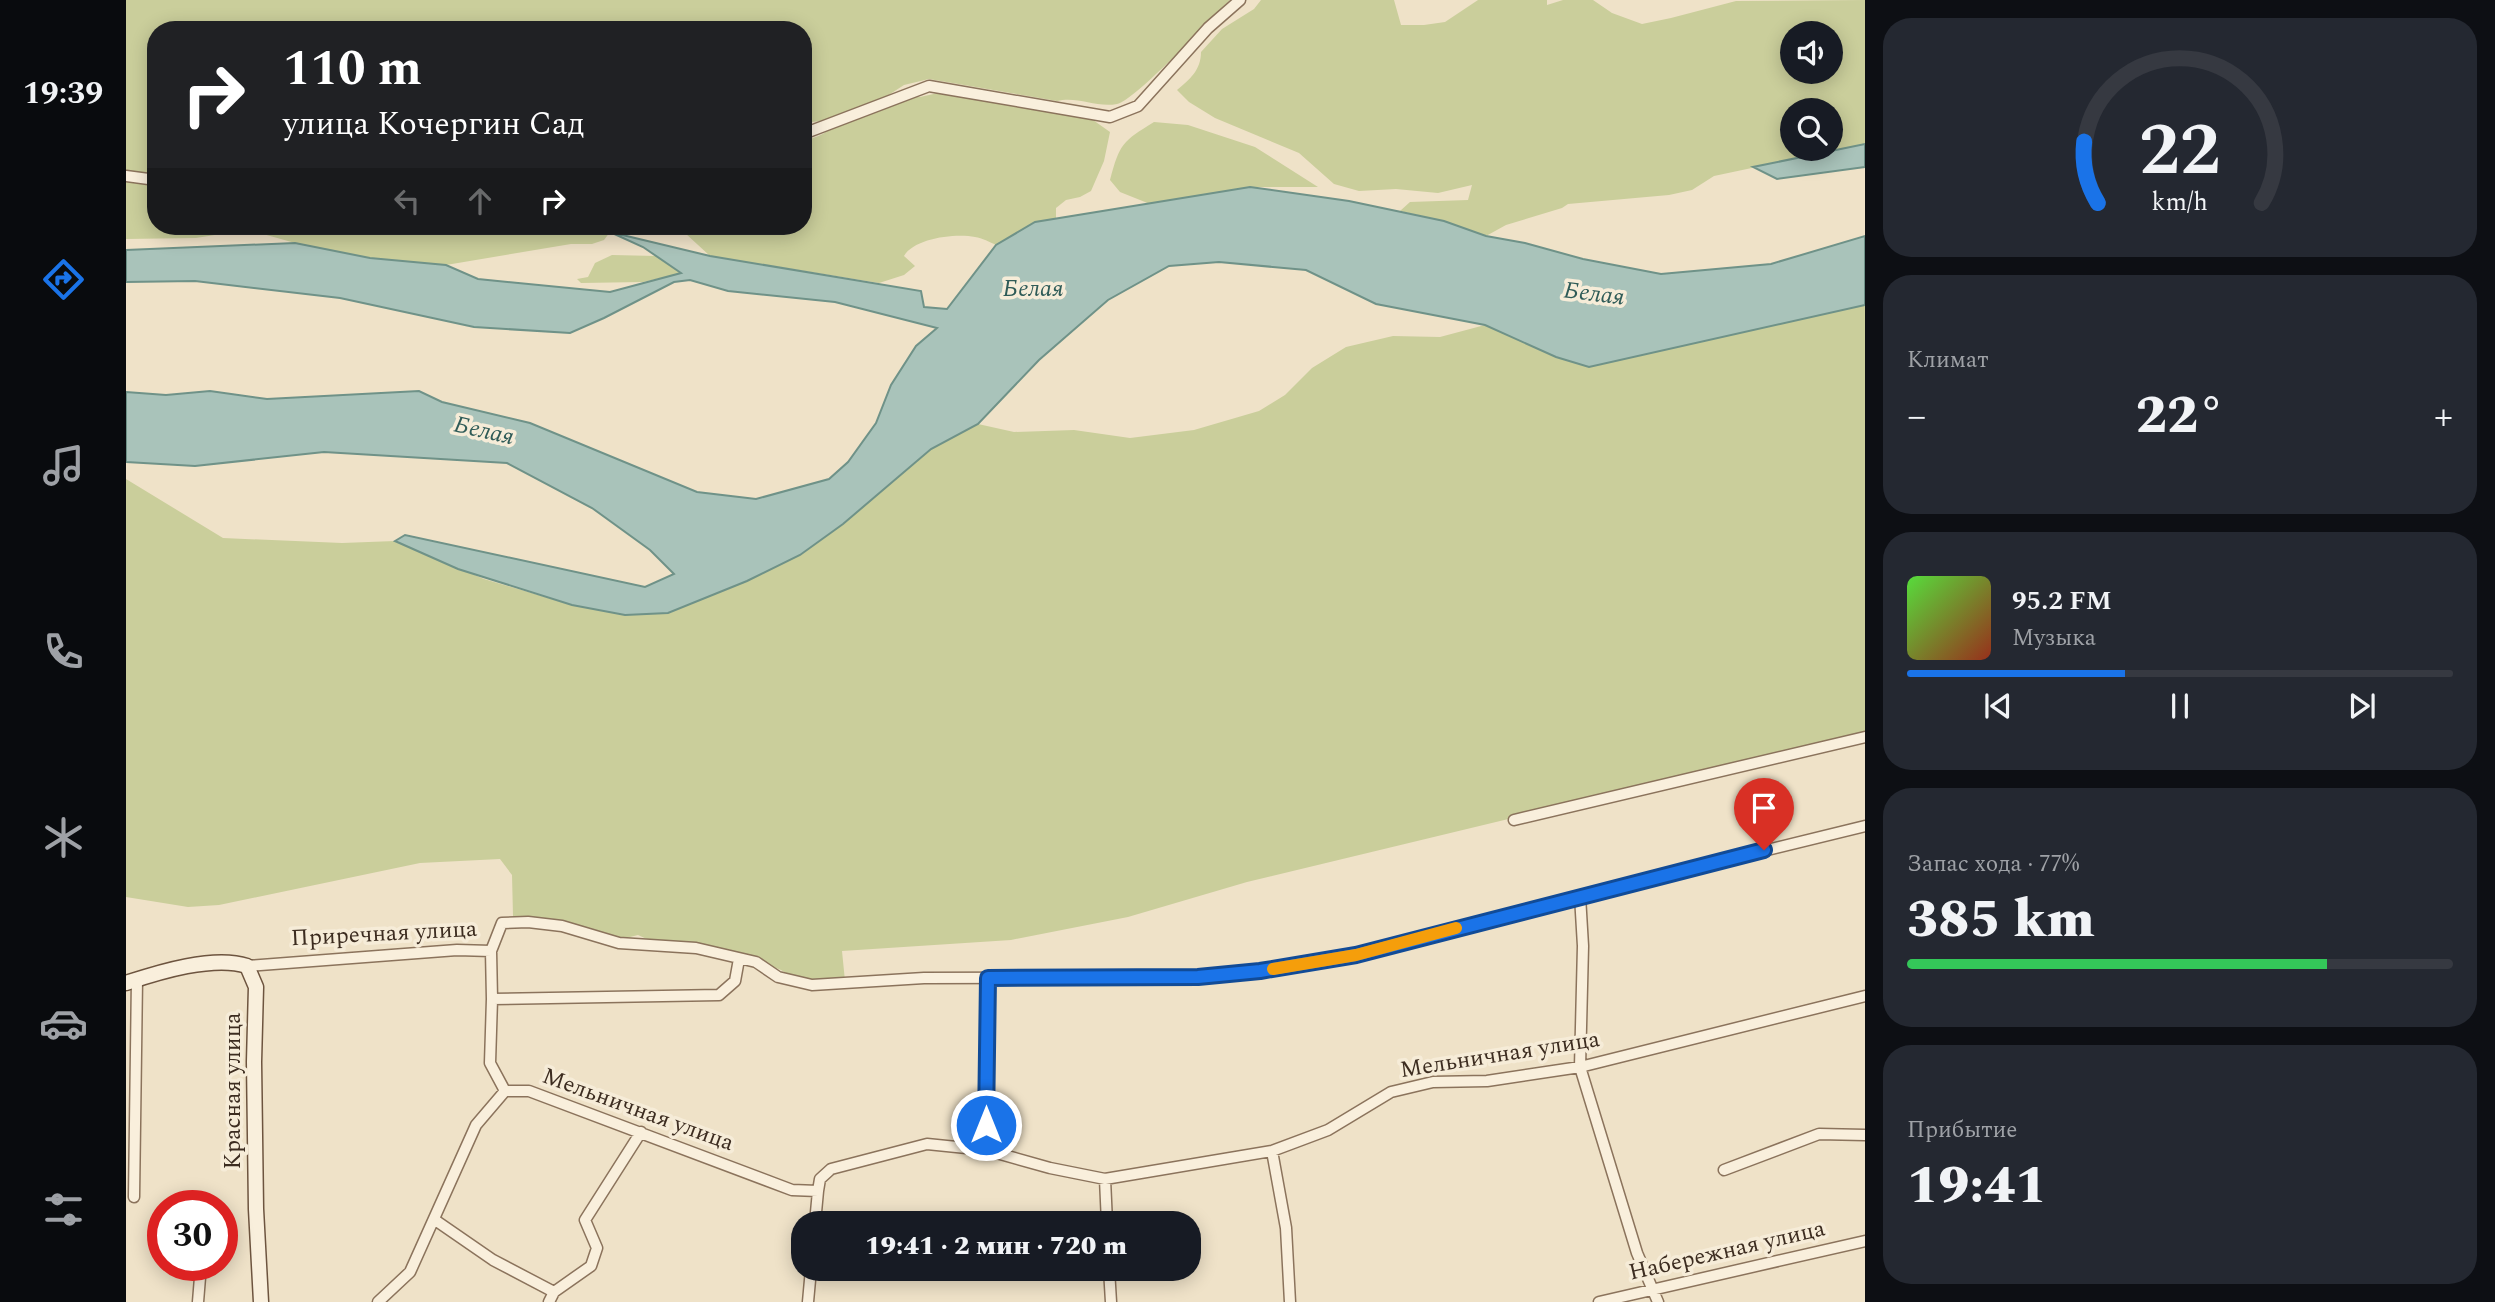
<!DOCTYPE html>
<html lang="ru">
<head>
<meta charset="utf-8">
<style>
  :root { --surface:#171b24; --page:#242831; --text:#f1f3f6; --muted:#9ea1a6; --line:#363941; --accent:#1a73e8 }
  body { margin:0; font-family:Spectral,serif; background:var(--page); color:var(--text); height:100vh; display:flex; flex-direction:column; font-size:26px; white-space:nowrap }
  * { box-sizing:border-box; margin:0 }
  p { font-size:23px; color:var(--muted) }
  .icon { flex:none; width:38px; height:38px; fill:none; stroke:currentColor; stroke-width:2; stroke-linecap:round; stroke-linejoin:round }
  .map { position:relative; flex:1; overflow:hidden }
  .sheet { display:flex; flex-direction:column; gap:18px; padding:18px; background:#0d0f14; width:630px }
  .sheet>* { flex:none }
  .guide { position:absolute; left:21px; top:21px; width:665px; height:214px; border-radius:28px; box-shadow:0 4px 18px #0003; background:#202124; color:#fff; overflow:hidden }
  .fabs { position:absolute; left:1654px; top:21px; display:grid; gap:14px }
  .fabs a { display:grid; place-items:center; width:63px; height:63px; border-radius:50%; background:var(--surface); box-shadow:0 4px 18px #0003; font-size:35px }
  .speed { position:absolute; left:21px; top:1190px; display:flex; gap:14px; font-size:35px; font-weight:700; text-align:center }
  .speed>* { display:grid; place-content:center; width:91px; height:91px; border-radius:50%; background:var(--surface); box-shadow:0 4px 18px #0003; line-height:1 }
  .speed .limit { border:10px solid #d22; background:#fff; color:#111 }
  .pin { position:absolute; display:grid; place-items:center; width:60px; height:60px; color:#fff; margin:-72px -30px; border-radius:50% 50% 50% 0; rotate:-45deg; box-shadow:0 0 7px #0007 }
  .pin .icon { rotate:45deg }
  .me { position:absolute; width:77px; margin:-38px; rotate:0deg; stroke-linejoin:round; filter:drop-shadow(0 0 5px #0008) }
  .turn { display:flex; align-items:center; gap:24px; height:147px; padding:0 21px; font-size:32px }
  .turn .icon { width:91px; height:91px; stroke-width:2.5 }
  .turn b { display:block; font-size:49px; line-height:60px }
  .lanes { display:flex; align-items:center; height:66px; padding:0 21px; background:#0003; justify-content:center; gap:35px; direction:ltr }
  .lanes .off { opacity:.35 }
  .big { font-size:52px; font-weight:800; line-height:1.1 }
  .sheet .tile { flex:1; display:flex; flex-direction:column; justify-content:center; gap:10px; min-width:0; padding:0 24px; border-radius:28px; background:var(--page) }
  .sheet .dial { align-items:center; gap:0 }
  .dial svg { height:182px; overflow:visible; fill:none; stroke:var(--line); stroke-width:7; stroke-linecap:round; text-anchor:middle }
  .dial text { fill:var(--text); stroke:none }
  .song { display:flex; align-items:center; gap:21px }
  .cover { width:84px; height:84px; border-radius:10px; background:linear-gradient(135deg,hsl(110 70% 55%),hsl(10 70% 35%)) }
  .played { height:7px; border-radius:4px; background:linear-gradient(90deg,var(--accent) 40%,var(--line) 40%) }
  .keys { display:flex; justify-content:space-around; direction:ltr }
  .heat { display:flex; justify-content:space-between; align-items:center; font-size:38px; direction:ltr }
  .charge { height:10px; border-radius:5px; background:linear-gradient(90deg,#34c759 77%,var(--line) 0) }
  .trip { position:absolute; left:665px; top:1211px; width:410px; height:70px; border-radius:28px; background:var(--surface); box-shadow:0 4px 18px #0003; font-weight:800; line-height:70px; text-align:center }
  main { display:flex; flex:1; min-height:0 }
  .tabs { display:flex; flex-direction:column; width:126px; justify-content:space-around; align-items:center; background:#090b0e; color:var(--muted) }
  .tabs .icon { width:49px; height:49px }
  .tabs .active { color:var(--accent) }
  .tabs b { font-size:32px; color:var(--text) }
  .map>svg:first-child { display:block }
</style>
</head>
<body>
<main>
<nav class="tabs">
<b>19:39</b>
<svg class="icon active" aria-label="directions" viewBox="0 0 24 24"><path d="M12 3l9 9-9 9-9-9zM9 14v-3h6M13 9l2 2-2 2"/></svg>
<svg class="icon" aria-label="music" viewBox="0 0 24 24"><path d="M9 18V5l10-2v13"/><circle cx="6" cy="18" r="3"/><circle cx="16" cy="16" r="3"/></svg>
<svg class="icon" aria-label="phone" viewBox="0 0 24 24"><path d="M5 4h4l2 5-3 2q2 4 5 5l2-3 5 2v4C11 20 4 13 5 4z"/></svg>
<svg class="icon" aria-label="climate" viewBox="0 0 24 24"><path d="M12 3v18M4 7l16 10M4 17L20 7"/></svg>
<svg class="icon" aria-label="car" viewBox="0 0 24 24"><path d="M5 17H2v-5l4-1 3-4h7l3 4 3 1v5h-3M9 17h6M6 11h13"/><circle cx="7" cy="17" r="2"/><circle cx="17" cy="17" r="2"/></svg>
<svg class="icon" aria-label="filters" viewBox="0 0 24 24"><path d="M4 7h16M4 17h16"/><circle cx="9" cy="7" r="2"/><circle cx="15" cy="17" r="2"/></svg>
</nav>
<div class="map">
<svg width="1739" height="1302" viewBox="0 0 1739 1302">
  <rect width="100%" height="100%" fill="#efe2c8"/>
  <path fill="#cace9b" fill-rule="evenodd" d="M0,0H1104C1084,19 1010,100 991,104C970,108 952,96 931,101L803,79L778,85L758,98L794,97L812,93L928,111L967,120L984,132L978,161L965,191L954,197L940,200L930,208V219L909,222L870,245C864,242 856,238 849,237C830,233 788,238 778,256L789,266L778,275L753,283L584,256L559,233L558,226H677V141C692,137 704,133 712,119L686,122L677,126V30H30V226H484V232L478,240L466,244H445L320,265L244,258L169,243L137,234L101,233L70,238L0,239Z
    M1135,0H1268L1275,25H1298L1319,22L1352,0H1421V5L1437,0H1467L1486,13L1516,24L1545,18L1610,1L1739,0V144L1588,176L1566,190L1543,195L1442,204L1436,208L1380,225L1360,236L1318,221L1274,211L1284,202L1342,200L1346,185L1312,193L1270,189L1233,191L1208,184L1173,153L1089,118L1063,102L1051,90C1064,79 1075,70 1075,52L1096,29L1128,9ZM1666,33H1704V72H1666ZM1666,110H1704V149H1666Z
    M1028,122L1062,125L1129,147L1192,187H1124L1024,204L994,192L984,180C994,143 996,142 1028,122Z
    M486,255L530,256L556,273L517,282L455,283L451,279L462,277L469,263Z
    M1739,305V733L1121,882L1002,917L885,940L716,951L719,981H674L655,970L605,950L523,940L512,935L496,939L426,919L387,916L386,875L374,859L294,863L93,905L62,907L0,897V479L97,538L216,543L269,541L358,579L446,605L499,615L674,555L717,524L805,449L852,424L888,432L948,430L1004,438L1068,430L1133,411L1159,395L1186,368L1220,347L1267,336L1314,337L1359,325L1430,357L1463,367Z"/>
  <path fill="#a9c3ba" stroke="#6f9288" stroke-width="2" d="M1739,144V167L1651,179L1627,167Z
    M1124,187L1223,201L1318,221L1360,236L1399,243L1457,259L1535,274L1645,264L1739,236V305L1463,367L1430,357L1359,325L1250,304L1180,270L1093,262L1043,266L982,300L913,360L852,424L805,449L717,524L674,555L621,581L542,613L499,615L446,605L332,569L269,541L279,535L519,587L548,574L524,550L466,508L381,463L198,452L69,466L0,462V392L40,395L84,391L141,399L293,391L316,402L404,423L571,492L630,499L703,479L722,462L750,423L765,385L790,346L811,328L709,302L602,291L564,280L548,282L478,318L444,333L348,327L214,298L69,281L0,282V250L169,243L244,258L320,265L352,279L484,292L555,273L517,247L484,232L584,256L795,291L798,307L821,309L870,245L909,222Z"/>
  <g fill="none" stroke-linecap="round" stroke-linejoin="round">
    <defs>
      <path id="street" d="M677,134L803,86L984,117L1012,106L1082,28L1114,0
        M0,176L30,180
        M1388,820L1739,737
        M1454,896L1457,946L1454,1067L1511,1253L1532,1302
        M121,966L331,950L365,951
        M366,999L593,995L609,981L613,959
        M379,1091L364,1063L366,999L365,951L376,923L402,922L436,926L493,943L570,948L630,962L652,977L686,985L798,978L1072,977L1134,971L1230,955L1454,896L1739,826
        M860,1150L862,978
        M1146,1151L1160,1228L1164,1302
        M1598,1170L1693,1134L1739,1135
        M979,1179L981,1223
        M8,1197L11,979
        M309,1220L367,1260L428,1292
        M689,1223L692,1191
        M983,1269L985,1302
        M72,1302L75,1265
        M252,1302L284,1272L350,1125L379,1091H403L666,1190L692,1191L694,1179L705,1169L801,1144L860,1150L924,1168L979,1179L1146,1151L1202,1130L1265,1092L1307,1082L1361,1081L1454,1067L1739,996
        M423,1302L428,1292L465,1266L471,1248L459,1220L515,1132
        M682,1302L685,1269
        M1473,1302L1739,1241"/>
      <path id="secondary" d="M0,983C33,972 88,955 121,966L130,987L128,1062L130,1209L135,1302"/>
    </defs>
    <use href="#street" stroke="#8b735c" stroke-width="13"/>
    <use href="#secondary" stroke="#6d543f" stroke-width="17"/>
    <use href="#street" stroke="#f9efdc" stroke-width="10"/>
    <use href="#secondary" stroke="#f9efdc" stroke-width="14"/>
  </g>
  <g fill="none" stroke-linecap="round" stroke-linejoin="round">
    <defs>
      <path id="route" d="M860,1125L862,978L1072,977L1134,971L1230,955L1638,850"/>
    </defs>
    <use href="#route" stroke="#114b97" stroke-width="18"/>
    <use href="#route" stroke="#1a73e8" stroke-width="12"/>
    <path stroke="#f59e0b" stroke-width="12" d="M1147,969L1230,955L1330,928"/>
  </g>
  <g text-anchor="middle" dominant-baseline="central" stroke-width="7" stroke-linejoin="round" paint-order="stroke">
    <g font-size="23" fill="#3c2c20" stroke="#f6ecd8">
      <text transform="translate(258 934) rotate(-3)">Приречная улица</text>
      <text transform="translate(1374 1055) rotate(-9)">Мельничная улица</text>
      <text transform="translate(107 1091) rotate(-90)">Красная улица</text>
      <text transform="translate(512 1110) rotate(20)">Мельничная улица</text>
      <text transform="translate(1601 1251) rotate(-13)">Набережная улица</text>
    </g>
    <g font-size="24" font-style="italic" fill="#2f5b57" stroke="#f6ecd8">
      <text x="907" y="289">Белая</text>
      <text transform="translate(1468 294) rotate(7)">Белая</text>
      <text transform="translate(358 431) rotate(13)">Белая</text>
    </g>
  </g>
</svg>
<div class="fabs">
<a><svg class="icon" aria-label="sound" viewBox="0 0 24 24"><path d="M4 9h4l5-4v14l-5-4H4zM17 9q2 3 0 6"/></svg></a>
<a><svg class="icon" aria-label="search" viewBox="0 0 24 24"><circle cx="10" cy="10" r="6"/><path d="M15 15l6 6"/></svg></a>
</div>
<div class="speed"><div class="limit">30</div></div>
<div class="pin" style="left:1638px;top:850px;background:#d93025"><svg class="icon" aria-label="arrive" viewBox="0 0 24 24"><path d="M6 21V4h12l-3 4 3 4H6"/></svg></div>
<svg class="me" style="left:860px;top:1125px" viewBox="-20 -20 40 40"><circle r="17" fill="#1a73e8" stroke="#fff" stroke-width="3"/><path d="M0-11L8 9 0 5-8 9z" fill="#fff"/></svg>
<div class="trip">19:41 · 2 мин · 720 m</div>
<div class="guide">
<div class="turn"><svg class="icon" aria-label="right" viewBox="0 0 24 24"><path d="M7 20v-9h11M14 6l5 5-5 5"/></svg><div><b>110 m</b>улица Кочергин Сад</div></div>
<div class="lanes"><svg class="icon off" aria-label="left" viewBox="0 0 24 24"><path d="M17 20v-9H6M10 6l-5 5 5 5"/></svg><svg class="icon off" aria-label="ahead" viewBox="0 0 24 24"><path d="M12 20V5M6 11l6-6 6 6"/></svg><svg class="icon" aria-label="right" viewBox="0 0 24 24"><path d="M7 20v-9h11M14 6l5 5-5 5"/></svg></div>
</div>
</div>
<section class="sheet">
<div class="tile dial"><svg viewBox="0 0 100 80">
<path d="M14 69A42 42 0 1 1 86 69"/>
<path d="M14 69A42 42 0 0 1 8 42" stroke="#1a73e8"/>
<text x="50" y="56" font-size="32" font-weight="700">22</text>
<text x="50" y="72" font-size="11">km/h</text>
</svg></div>
<div class="tile"><p>Климат</p>
<div class="heat"><a>−</a><b class="big">22°</b><a>+</a></div>
</div>
<div class="tile">
<div class="song"><i class="cover"></i><div><b>95.2 FM</b><p>Музыка</p></div></div>
<div class="played"></div>
<div class="keys"><svg class="icon" aria-label="previous" viewBox="0 0 24 24"><path d="M18 5L8 12l10 7zM5 5v14"/></svg><svg class="icon" aria-label="pause" viewBox="0 0 24 24"><path d="M8 5v14M16 5v14"/></svg><svg class="icon" aria-label="next" viewBox="0 0 24 24"><path d="M6 5l10 7-10 7zM19 5v14"/></svg></div>
</div>
<div class="tile"><p>Запас хода · 77%</p><b class="big">385 km</b><div class="charge"></div></div>
<div class="tile"><p>Прибытие</p><b class="big">19:41</b></div>
</section>
</main>
</body>
</html>
